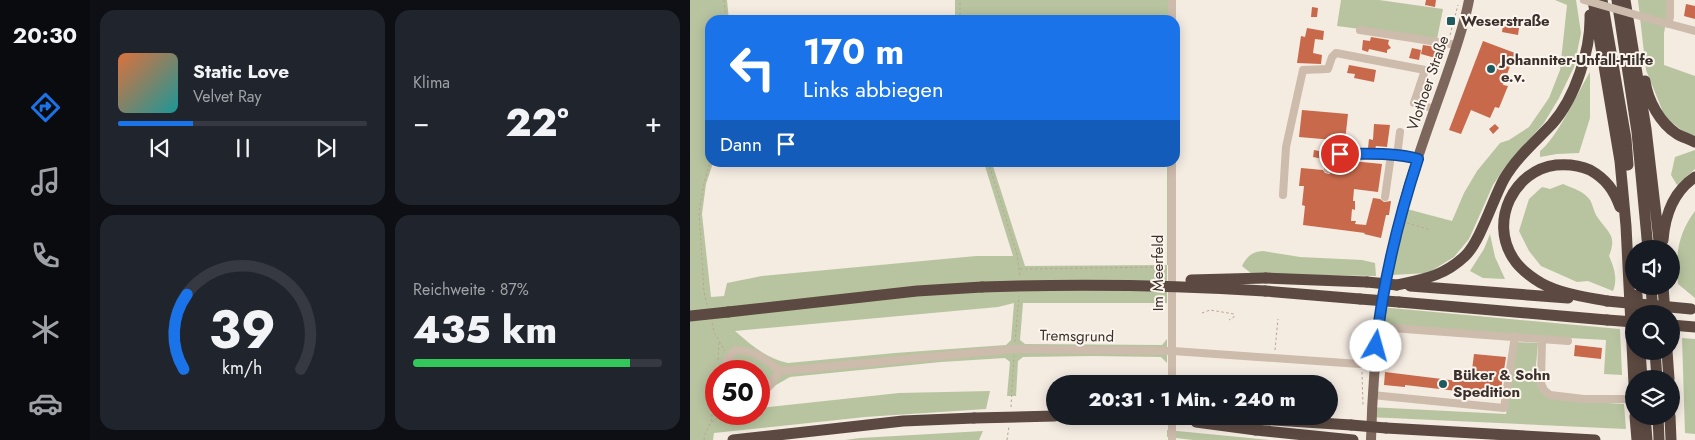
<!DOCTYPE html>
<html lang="de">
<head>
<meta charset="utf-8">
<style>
  :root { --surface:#171b24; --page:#20242c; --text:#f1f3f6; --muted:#9ea1a6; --line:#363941; --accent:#1a73e8 }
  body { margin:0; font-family:Jost,sans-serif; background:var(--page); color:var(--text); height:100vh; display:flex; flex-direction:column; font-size:19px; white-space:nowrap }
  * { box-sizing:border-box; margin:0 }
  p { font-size:16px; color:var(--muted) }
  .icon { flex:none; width:28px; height:28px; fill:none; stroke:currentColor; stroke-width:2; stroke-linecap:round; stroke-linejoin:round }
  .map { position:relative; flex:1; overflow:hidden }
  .sheet { display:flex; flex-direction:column; gap:10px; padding:10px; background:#0d0f14; width:600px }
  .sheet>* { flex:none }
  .top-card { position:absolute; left:15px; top:15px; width:475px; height:152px; border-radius:15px; box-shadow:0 2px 12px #0003; background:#1a73e8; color:#fff; overflow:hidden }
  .tools { position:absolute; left:935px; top:240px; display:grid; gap:10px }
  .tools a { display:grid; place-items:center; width:55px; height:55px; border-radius:50%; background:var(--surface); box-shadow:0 2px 12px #0003; font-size:25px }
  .speed { position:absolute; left:15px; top:360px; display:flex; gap:10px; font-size:25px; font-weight:700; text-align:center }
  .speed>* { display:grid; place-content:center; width:65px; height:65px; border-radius:50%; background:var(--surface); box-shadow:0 2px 12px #0003; line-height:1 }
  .speed .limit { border:8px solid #d22; background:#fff; color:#111 }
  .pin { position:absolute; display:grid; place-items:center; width:42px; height:42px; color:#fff; margin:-21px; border:2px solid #fff; border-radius:50%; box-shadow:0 1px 5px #0007 }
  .me { position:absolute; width:55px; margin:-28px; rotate:7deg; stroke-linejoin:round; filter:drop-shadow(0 0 4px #0008) }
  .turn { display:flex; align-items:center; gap:18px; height:105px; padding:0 15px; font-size:22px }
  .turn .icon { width:65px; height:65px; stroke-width:2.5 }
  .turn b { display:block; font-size:35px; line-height:42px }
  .then { display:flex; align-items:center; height:48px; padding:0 15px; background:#0003; gap:10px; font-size:19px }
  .big { font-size:38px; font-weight:800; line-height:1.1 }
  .sheet .widget { flex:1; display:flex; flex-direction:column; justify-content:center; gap:8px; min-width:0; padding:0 18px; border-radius:15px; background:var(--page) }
  .sheet .dial { align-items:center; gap:0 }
  .dial svg { height:130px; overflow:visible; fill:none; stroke:var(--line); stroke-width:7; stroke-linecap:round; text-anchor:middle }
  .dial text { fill:var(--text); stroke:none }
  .song { display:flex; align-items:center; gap:15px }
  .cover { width:60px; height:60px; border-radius:8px; background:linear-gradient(135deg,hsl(20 70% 55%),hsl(180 70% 35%)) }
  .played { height:5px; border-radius:2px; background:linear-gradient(90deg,var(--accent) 30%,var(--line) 30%) }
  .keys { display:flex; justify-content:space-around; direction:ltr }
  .heat { display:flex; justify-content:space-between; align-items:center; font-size:28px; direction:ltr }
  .charge { height:8px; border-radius:4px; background:linear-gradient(90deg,#34c759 87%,var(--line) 0) }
  .sheet .tiles { flex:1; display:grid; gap:10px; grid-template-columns:repeat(2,1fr) }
  .trip { position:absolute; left:356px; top:375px; width:292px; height:50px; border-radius:25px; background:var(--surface); box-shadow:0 2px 12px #0003; font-weight:800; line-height:50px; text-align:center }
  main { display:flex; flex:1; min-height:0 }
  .tabs { display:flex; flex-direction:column; width:90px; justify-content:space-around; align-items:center; background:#090b0e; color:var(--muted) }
  .tabs .icon { width:35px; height:35px }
  .tabs .current { color:var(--accent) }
  .tabs b { font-size:22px; color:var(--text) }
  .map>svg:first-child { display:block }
</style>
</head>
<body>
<main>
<nav class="tabs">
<b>20:30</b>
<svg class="icon current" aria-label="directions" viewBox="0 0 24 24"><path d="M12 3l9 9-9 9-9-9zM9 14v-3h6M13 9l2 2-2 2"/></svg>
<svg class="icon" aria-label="music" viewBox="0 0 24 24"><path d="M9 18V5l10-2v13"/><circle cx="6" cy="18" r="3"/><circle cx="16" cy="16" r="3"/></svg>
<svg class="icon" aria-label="phone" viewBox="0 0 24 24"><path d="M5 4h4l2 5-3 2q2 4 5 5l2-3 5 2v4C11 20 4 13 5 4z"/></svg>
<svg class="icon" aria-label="climate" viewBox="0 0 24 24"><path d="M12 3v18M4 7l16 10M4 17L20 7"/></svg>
<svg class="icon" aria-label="car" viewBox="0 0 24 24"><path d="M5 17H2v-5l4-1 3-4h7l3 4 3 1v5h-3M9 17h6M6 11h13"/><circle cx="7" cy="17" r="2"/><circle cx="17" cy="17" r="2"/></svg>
</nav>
<section class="sheet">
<div class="tiles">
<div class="widget">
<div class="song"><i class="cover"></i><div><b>Static Love</b><p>Velvet Ray</p></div></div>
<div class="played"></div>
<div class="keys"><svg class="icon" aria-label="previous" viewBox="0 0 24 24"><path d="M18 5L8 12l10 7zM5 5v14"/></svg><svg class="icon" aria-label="pause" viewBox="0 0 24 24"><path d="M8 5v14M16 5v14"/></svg><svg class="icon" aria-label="next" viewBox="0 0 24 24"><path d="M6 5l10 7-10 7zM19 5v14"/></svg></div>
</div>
<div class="widget"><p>Klima</p>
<div class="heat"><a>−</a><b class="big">22°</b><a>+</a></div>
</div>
<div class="widget dial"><svg viewBox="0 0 100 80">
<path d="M14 69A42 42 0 1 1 86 69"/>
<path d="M14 69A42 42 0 0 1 16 23" stroke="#1a73e8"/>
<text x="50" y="56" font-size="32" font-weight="700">39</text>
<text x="50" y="72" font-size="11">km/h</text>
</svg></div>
<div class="widget"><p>Reichweite · 87%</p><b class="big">435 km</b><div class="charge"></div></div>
</div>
</section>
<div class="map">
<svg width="1005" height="440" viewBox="0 0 1005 440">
  <rect width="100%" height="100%" fill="#f4ebe1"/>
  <path fill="#b8c4a0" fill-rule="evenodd" d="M0,0H37L39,20H20V162L23,163L16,184L12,214L21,297L34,296L37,283L72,276L286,256H323L294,163H302L335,266L477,265V163L485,162V20H265V0H486V265H477V303H333L330,340L335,344L472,345L477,339V363L471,357L404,356L333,357L328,361L326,396H317L320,362L315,358L251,362L100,377L86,385L69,402V371H26V414H69V408L209,393L300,391L296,409L175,417L24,433L23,440H0ZM324,303L321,340L316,345L205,353L98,363C77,359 61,345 45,331L308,307Z
    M651,0H689L753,9L747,39L647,26Z
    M865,0H886L891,33L884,67L869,98L854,123L815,167L803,185L779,239L764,257L738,273L702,275L708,243L717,209L762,221L774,193L787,171L810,143L819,140L839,127L859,98L870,70L877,5Z
    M948,0H978L979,6L974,33V65L1005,76V136L994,132L975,117L956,70Z
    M900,72V118L889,153L867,154L850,157V151C867,138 888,92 900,72Z
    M1005,150V169L987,185L981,175L985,157Z
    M873,184C882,188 894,191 900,200C903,205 904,213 908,218C919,234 927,235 919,256C924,267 928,279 923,291L898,281L887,282L851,266L839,251L829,231L839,199L852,187L860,189Z
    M1005,211V298L988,284C985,255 988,234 1005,211Z
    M800,234L805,257L815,279L793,278L780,271L794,249Z
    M573,251L610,257L672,260L685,263L686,276L562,274L552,266C557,256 562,252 573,251Z
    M690,307L930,329L932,375L914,374L916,340L827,335L686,325Z
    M992,338L1005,339V434L995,433Z
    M826,342L848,343L845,377L849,388L859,397L871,400L934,404L936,429L678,417L679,407L816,414Z
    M477,430L580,440H503L477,437Z
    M293,431L289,440H155L170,438Z"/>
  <path fill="#c8694b" d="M736,0H746L745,7L735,5Z
    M996,4L1005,6V19L994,16Z
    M622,7L628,8L627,17H621Z
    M814,19L825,21L824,27L829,28L828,35L812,32Z
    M617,28L634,31L633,40L625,39L623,53L632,55L631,64L607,63L611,36L615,37Z
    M681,37L699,40L698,44L701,48L697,50V53L679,49L678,52L672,50L673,40L680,41Z
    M793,41L825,53L813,85L818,86L809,108L805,107L800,118L781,110L771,134L759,130Z
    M733,45L752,48L749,59L731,54Z
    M722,48L731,50L729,60L719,58Z
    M659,65L686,70L684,82L664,78L665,74L657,73Z
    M612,110L658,114L655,141L609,137Z
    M684,124L700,125L697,147L686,146L685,149L678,148L679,139L683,140Z
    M805,124L809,128L803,134L799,129Z
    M659,142L668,143L667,149L658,148Z
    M624,150L634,152L633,159L623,157Z
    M652,160L692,164L688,192L664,189L663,201H665V210L662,209L661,221H666L665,224L676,225L683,198L690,199L694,202L701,201L699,215H696L691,238L674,234L675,233L613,225L615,206L612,205L614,186H609L611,168L633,170L635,173L639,174L643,171L650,172Z
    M885,345L912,348L911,359L884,356Z
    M784,354L816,357L810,396L715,385V387L694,385L695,372L768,381L769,374L774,375L775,369L782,370Z"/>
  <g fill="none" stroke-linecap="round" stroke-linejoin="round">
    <path stroke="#b9a596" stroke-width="1" stroke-dasharray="2.5 2.5" stroke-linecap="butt" d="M34,0L36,20
      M270,20V0
      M760,35L768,5
      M298,162L327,254L330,277
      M717,223L741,230
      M330,269L474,267
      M17,305L14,292L9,212L14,183L20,162
      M512,313L520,310L544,314V317L539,320
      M22,323L24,332L35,351
      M325,342L329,296
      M585,350L588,319
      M675,355L679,335
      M28,360L29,342
      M672,372L673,405
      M321,407L324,356
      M22,422L32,414
      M14,440L15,434L21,422L26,385
      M317,440L319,426"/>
    <path stroke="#cdbbac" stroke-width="8" d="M482,0V20
      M964,20L1005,31
      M978,24L980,17V0
      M670,30L767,45
      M707,156L710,132
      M482,162V384
      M638,169L641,156L644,154L701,155L728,159
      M593,195L596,147L613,70L638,69L642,57L646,53L735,70L724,103L745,109
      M695,197L701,155
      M688,327L878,341
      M852,339L851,383L854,390L860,395L894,399H944
      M35,371C34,362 39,356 46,350C66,351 75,359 90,371L76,390L69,395
      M90,371L325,349L483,351L684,365
      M682,395L814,408L825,336
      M482,440V416"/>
    <path stroke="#7d675c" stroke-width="10" d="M681,440C683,353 693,276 717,192C728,154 742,117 755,80C764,54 774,27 779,0"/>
    <path stroke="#5c4a42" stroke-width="11" d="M903,0L930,161L936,226L944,384
      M912,0L936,139L938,165
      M927,0L947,132L958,249
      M935,0L956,129L970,249
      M955,81C958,101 970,123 987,134C992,137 999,139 1005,142
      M973,240C975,215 984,191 1005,177
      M576,278L677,282
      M707,285C734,279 754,276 775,256C790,242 803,199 814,179C826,158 846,141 862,124C885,98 901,50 900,15
      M720,286L878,298
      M961,286L963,314
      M973,286L975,314
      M575,291L670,299
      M947,295L948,314
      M917,301C896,297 871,294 851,283C841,277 829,268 823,258C799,221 824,170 866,165C878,164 889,165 900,170C916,179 924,190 930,207
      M709,302L917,320
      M38,312L227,291L292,287
      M981,325L1005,327
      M950,351L952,379
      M965,351L967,379
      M977,351L979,379
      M945,416L947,440
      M955,416L957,440
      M968,416L969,440
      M980,416L981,440
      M567,419L661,425
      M696,428L905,440
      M566,430L663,440
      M43,440L213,421L284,418"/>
    <path stroke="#cdbbac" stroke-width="8" d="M894,0L964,20"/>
    <path stroke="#5c4a42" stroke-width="11" d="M501,280L576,278
      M677,282L707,285
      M292,287C387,284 481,285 575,291
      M670,299L709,302
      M917,301L1001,309
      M0,316L38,312
      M917,320L944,322
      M477,416L567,419
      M284,418L365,416
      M506,422L566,430
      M661,425L696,428"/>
  </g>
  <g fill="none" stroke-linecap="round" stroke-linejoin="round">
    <defs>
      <path id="route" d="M650,154C674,154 706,152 728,159C708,220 693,282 686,346"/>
    </defs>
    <use href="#route" stroke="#114b97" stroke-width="12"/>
    <use href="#route" stroke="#1a73e8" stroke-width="9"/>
  </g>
  <g fill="#1f5a5e" stroke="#fbf5ee" stroke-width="2">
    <rect x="756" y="16" width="10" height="10" rx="2.5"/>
    <circle cx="801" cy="69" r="5"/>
    <circle cx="753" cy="384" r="5"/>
  </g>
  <g text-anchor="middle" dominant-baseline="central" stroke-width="4" stroke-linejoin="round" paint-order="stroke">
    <g font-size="15" font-weight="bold" fill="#3b302b" stroke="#fbf5ee" text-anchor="start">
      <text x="771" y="21">Weserstraße</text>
      <text x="811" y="60">Johanniter-Unfall-Hilfe<tspan x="811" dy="17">e.v.</tspan></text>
      <text x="763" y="375">Büker &amp; Sohn<tspan x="763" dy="17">Spedition</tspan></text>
    </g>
    <g font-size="15" fill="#3b302b" stroke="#fbf5ee">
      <text transform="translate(738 83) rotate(-71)">Vlothoer Straße</text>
      <text transform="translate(468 273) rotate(-90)">Im Meerfeld</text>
      <text transform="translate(387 336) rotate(1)">Tremsgrund</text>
    </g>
  </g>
</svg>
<div class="tools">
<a><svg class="icon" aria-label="sound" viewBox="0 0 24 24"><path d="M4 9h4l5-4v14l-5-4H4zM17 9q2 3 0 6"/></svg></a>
<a><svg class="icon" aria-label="search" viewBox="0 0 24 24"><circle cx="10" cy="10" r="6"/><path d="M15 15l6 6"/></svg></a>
<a><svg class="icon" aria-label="layers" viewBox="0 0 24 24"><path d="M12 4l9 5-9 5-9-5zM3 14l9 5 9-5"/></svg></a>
</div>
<div class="speed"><div class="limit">50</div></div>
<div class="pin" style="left:650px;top:154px;background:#d93025"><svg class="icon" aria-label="arrive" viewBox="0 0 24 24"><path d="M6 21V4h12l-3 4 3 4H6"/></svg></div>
<svg class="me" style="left:686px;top:346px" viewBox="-20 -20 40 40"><circle r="19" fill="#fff"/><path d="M0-13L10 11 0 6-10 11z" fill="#1a73e8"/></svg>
<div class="trip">20:31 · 1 Min. · 240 m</div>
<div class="top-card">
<div class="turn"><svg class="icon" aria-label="left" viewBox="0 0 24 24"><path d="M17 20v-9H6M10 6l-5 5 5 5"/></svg><div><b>170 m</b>Links abbiegen</div></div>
<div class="then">Dann<svg class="icon" aria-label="arrive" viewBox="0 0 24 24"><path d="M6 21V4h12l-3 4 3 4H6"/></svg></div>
</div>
</div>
</main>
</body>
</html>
